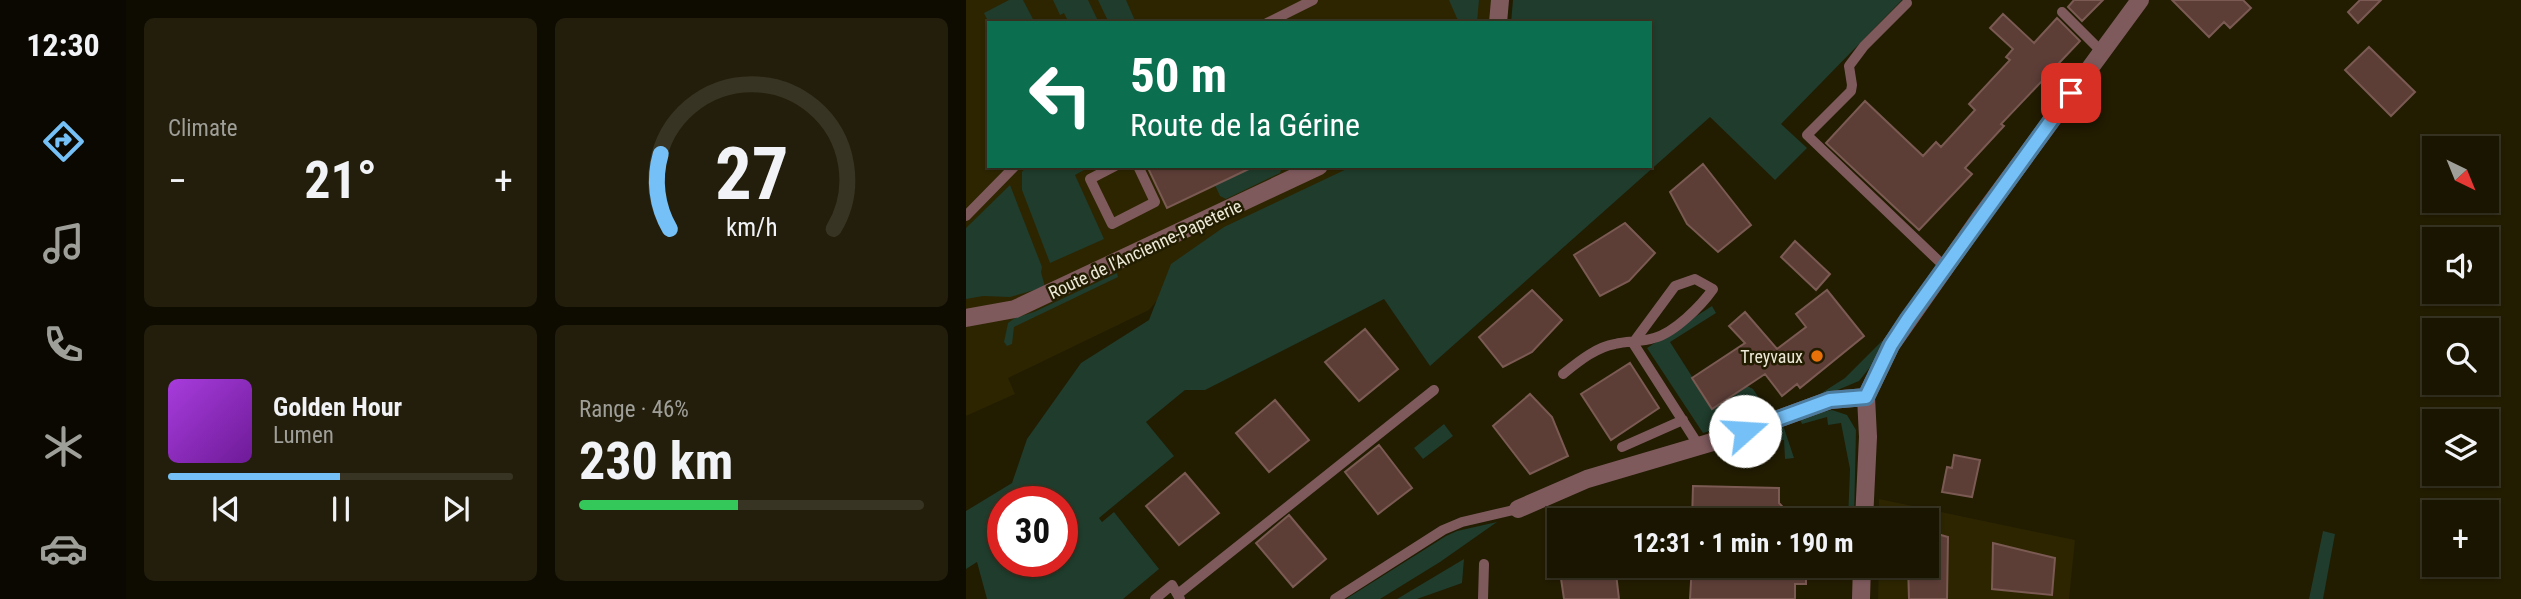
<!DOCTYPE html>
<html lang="en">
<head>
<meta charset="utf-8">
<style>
  :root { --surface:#1a1501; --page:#231e0b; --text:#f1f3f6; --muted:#9f9f99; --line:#383423; --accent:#75c0f6 }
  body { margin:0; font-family:"Roboto Condensed",sans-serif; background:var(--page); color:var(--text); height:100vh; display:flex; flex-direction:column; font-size:26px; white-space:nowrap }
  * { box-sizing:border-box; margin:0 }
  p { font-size:23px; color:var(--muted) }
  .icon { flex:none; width:38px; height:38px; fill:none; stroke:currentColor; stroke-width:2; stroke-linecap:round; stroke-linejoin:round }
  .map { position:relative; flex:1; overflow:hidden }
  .side { display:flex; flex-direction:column; gap:18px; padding:18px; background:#0e0c01; width:840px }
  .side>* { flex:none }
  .guide { position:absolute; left:21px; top:21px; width:665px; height:147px; border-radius:0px; box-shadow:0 2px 5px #0004,0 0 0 2px var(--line); background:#0b6e4f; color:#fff; overflow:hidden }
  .needle { width:46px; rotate:137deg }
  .controls { position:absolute; left:1456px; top:136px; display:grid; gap:14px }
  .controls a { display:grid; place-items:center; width:77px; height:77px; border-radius:0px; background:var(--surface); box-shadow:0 2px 5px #0004,0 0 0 2px var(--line); font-size:35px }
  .speed { position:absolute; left:21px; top:486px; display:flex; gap:14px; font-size:35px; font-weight:700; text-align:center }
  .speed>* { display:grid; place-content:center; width:91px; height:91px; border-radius:50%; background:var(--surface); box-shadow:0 2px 5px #0004,0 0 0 2px var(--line); line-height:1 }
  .speed .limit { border:10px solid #d22; background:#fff; color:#111 }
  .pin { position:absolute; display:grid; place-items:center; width:60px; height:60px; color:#fff; margin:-30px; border-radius:14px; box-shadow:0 4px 10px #0006 }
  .me { position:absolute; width:77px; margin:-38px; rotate:71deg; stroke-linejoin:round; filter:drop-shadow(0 0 5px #0008) }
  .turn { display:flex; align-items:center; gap:24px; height:147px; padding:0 28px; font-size:32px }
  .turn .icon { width:91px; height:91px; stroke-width:2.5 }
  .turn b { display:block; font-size:49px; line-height:60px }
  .big { font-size:52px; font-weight:700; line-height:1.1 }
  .side .card { flex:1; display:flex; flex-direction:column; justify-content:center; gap:10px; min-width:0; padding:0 24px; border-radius:10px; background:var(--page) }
  .side .dial { align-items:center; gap:0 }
  .dial svg { height:182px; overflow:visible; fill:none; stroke:var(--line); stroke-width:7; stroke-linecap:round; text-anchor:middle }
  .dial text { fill:var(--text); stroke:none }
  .song { display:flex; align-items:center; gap:21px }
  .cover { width:84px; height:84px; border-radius:10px; background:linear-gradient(135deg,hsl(280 70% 55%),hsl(280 70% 35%)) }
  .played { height:7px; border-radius:4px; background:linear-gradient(90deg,var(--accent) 50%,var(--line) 50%) }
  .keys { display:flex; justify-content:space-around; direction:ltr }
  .heat { display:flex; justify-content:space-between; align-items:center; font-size:38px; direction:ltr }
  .charge { height:10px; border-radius:5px; background:linear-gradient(90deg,#34c759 46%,var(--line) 0) }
  .side .tiles { flex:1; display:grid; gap:18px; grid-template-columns:repeat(2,1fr) }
  .trip { position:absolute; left:581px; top:508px; width:392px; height:70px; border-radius:0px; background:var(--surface); box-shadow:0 2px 5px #0004,0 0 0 2px var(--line); font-weight:700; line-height:70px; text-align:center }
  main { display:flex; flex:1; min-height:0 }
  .tabs { display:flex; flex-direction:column; width:126px; justify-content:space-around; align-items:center; background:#0a0800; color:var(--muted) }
  .tabs .icon { width:49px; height:49px }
  .tabs .selected { color:var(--accent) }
  .tabs b { font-size:32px; color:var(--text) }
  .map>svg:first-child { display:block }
</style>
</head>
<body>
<main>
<nav class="tabs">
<b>12:30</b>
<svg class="icon selected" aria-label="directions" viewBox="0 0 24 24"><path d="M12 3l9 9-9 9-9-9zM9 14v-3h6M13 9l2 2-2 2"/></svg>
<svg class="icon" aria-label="music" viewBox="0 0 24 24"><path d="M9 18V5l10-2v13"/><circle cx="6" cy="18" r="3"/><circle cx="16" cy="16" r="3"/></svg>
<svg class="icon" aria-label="phone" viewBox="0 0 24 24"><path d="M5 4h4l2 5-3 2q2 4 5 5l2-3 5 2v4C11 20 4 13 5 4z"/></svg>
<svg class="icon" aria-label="climate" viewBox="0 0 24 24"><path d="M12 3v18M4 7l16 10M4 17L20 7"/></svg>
<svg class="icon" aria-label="car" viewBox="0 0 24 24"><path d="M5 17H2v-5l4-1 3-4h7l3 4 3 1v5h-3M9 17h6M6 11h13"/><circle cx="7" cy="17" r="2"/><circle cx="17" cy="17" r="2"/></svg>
</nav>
<section class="side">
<div class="tiles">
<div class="card"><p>Climate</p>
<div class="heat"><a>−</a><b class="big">21°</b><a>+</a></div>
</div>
<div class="card dial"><svg viewBox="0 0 100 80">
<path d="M14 69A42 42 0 1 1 86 69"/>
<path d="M14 69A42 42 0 0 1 10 36" stroke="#75c0f6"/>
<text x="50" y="56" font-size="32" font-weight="700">27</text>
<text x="50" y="72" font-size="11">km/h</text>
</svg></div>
<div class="card">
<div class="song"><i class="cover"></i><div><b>Golden Hour</b><p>Lumen</p></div></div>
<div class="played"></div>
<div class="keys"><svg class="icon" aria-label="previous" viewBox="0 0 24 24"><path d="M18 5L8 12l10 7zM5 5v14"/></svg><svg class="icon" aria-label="pause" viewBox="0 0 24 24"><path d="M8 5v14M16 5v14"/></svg><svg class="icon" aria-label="next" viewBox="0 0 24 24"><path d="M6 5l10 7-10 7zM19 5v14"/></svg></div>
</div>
<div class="card"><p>Range · 46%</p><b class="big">230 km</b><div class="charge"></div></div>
</div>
</section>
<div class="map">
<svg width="1555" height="599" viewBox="0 0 1555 599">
  <rect width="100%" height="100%" fill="#221c01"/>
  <path fill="#2d2500" d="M0,0H538L542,23H23V166H398L242,239L183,310L42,378L49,394L0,416Z
    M913,499L1109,540L1103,599H912L913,565H961V520H913Z"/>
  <path fill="#1f3c2c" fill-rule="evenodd" d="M43,0H57L69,23H23L18,13Z
    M87,0H122L133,23H103L98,13L94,15Z
    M132,0H160L170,23H143Z
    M483,0H513L511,22L513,23H493Z
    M547,0H936L815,124L841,148L809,180L744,117L464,366L418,299L239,390H219L180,422L208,456L133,518L136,522L148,512L193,569L157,599H21L11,562L0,569V511L46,483L61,439L115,363L183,320L205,264L258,227L387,166H684V23H545ZM37,502H96V562H37Z
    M61,166H125L109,175L138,239L84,263L56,190V172Z
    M289,166L316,167L314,173L260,199L254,196L249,185Z
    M44,185L76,267L75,272L79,287L44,297L17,296L0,299V228Z
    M151,273L152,277L48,327L46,344L41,346L38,342L42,323L49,318L68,312Z
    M746,306L750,313L704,342L746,408L781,386L787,389L803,413L737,433L681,348Z
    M916,341L918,343L909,361L893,381L855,397L854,394L879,378Z
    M866,410L881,415L890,430L888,520H882L884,469L875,423L862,425L861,417L836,424L833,417Z
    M478,424L487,436L457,459L448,448Z
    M817,425L828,458L819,459L818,440L795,439L793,453H783L780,450L781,443L810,431L811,426Z
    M531,522L474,562L414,599H380L480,536L491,531Z
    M1357,531L1369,534L1357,599H1343Z
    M498,559L496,583L451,599H431Z"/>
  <path fill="#5c3e37" stroke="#7a5a52" stroke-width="2" d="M1108,0H1137L1116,21L1102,7Z
    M1206,0H1277L1285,8L1264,28L1258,22L1243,37Z
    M1394,0H1415L1392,23L1382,12Z
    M1037,14L1068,43L1091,18L1114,41L1035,124L1038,126L999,168L1006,174L953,230L860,143L899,101L957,156L970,142L975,147L1009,110L1003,104L1044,60L1040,57L1047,49L1024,28Z
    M1403,47L1449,92L1425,116L1379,70Z
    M737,164L785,225L752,252L721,224L704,192Z
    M181,166H289L201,208Z
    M659,223L689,253L663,281L634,296L608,255Z
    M829,241L864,274L850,290L815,257Z
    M566,290L596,320L566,352L537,367L513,337Z
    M861,290L898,336L834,388L831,384L816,396L799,374L746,409L726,378L779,343L763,326L779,312L811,349L840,327L830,314Z
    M399,329L432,369L393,401L359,362Z
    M664,363L693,408L645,440L615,394Z
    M564,394L586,417L602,456L564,474L527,426Z
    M309,400L343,440L303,472L270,433Z
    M413,445L446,488L412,514L379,472Z
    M988,455L1014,460L1006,497L976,492L981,467L986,468Z
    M219,473L253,513L213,545L180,506Z
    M727,486L813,488V503L829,520H726Z
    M323,515L360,559L327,587L290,543Z
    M961,531L982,537L981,599H943L942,565H961Z
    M1027,543L1089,558L1086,595L1026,589Z
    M593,565H649L653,599H598Z
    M726,565H840V584H829V599H724Z"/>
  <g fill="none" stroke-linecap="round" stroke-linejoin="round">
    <path stroke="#7f5a5d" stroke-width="10" d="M941,3L898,46L883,66L886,85L885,91L841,135L979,267
      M1096,12L1136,52
      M301,23L347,0
      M149,166L124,179L146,224L189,202L172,166
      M0,216L49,166
      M667,343L733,446
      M597,374C612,362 630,347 649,344C662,341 675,342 688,338C708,333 735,306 747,289L729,279L709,286L667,343
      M656,447L717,420
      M212,594L468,390
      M189,599L206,585L214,599
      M369,599L477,530L496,522L552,509
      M517,599L518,564"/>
    <path stroke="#7f5a5d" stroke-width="18" d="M532,23L534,0
      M0,318L49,309L353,166
      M552,509L621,479L760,438L864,400L900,397
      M898,520L902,437L900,397L925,345L1014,218L1174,0
      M895,599L896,565"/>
  </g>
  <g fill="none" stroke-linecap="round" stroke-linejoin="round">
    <defs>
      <path id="route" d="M779,431L864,400L900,397L925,345L942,319L1105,93"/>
    </defs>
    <use href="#route" stroke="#4c7da0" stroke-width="18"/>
    <use href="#route" stroke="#75c0f6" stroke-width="12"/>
  </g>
  <circle fill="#e8710a" stroke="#221c01" stroke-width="2.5" cx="851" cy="356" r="7"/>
  <g text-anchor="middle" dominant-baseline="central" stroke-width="5" stroke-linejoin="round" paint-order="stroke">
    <g font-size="18" fill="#ebe8d7" stroke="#221c01">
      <text transform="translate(179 249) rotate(-25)">Route de l'Ancienne-Papeterie</text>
    </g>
    <g font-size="18" fill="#ebe8d7" stroke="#221c01" text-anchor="end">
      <text x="837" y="356">Treyvaux</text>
    </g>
  </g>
</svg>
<div class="controls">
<a><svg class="needle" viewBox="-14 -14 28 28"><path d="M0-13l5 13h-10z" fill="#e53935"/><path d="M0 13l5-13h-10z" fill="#9f9f99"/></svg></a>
<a><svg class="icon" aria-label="sound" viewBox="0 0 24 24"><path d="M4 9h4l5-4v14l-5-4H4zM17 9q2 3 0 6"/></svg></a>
<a><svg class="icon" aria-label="search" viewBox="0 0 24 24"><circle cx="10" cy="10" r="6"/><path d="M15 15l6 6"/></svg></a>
<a><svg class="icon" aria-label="layers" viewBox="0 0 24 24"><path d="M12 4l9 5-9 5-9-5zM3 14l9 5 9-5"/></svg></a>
<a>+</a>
</div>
<div class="speed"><div class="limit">30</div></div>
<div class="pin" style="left:1105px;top:93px;background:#d93025"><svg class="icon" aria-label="arrive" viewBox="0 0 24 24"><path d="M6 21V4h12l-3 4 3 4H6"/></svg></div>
<svg class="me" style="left:779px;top:431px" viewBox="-20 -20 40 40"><circle r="19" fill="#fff"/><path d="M0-13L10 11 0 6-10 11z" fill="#75c0f6"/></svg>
<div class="trip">12:31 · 1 min · 190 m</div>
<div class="guide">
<div class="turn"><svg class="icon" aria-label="left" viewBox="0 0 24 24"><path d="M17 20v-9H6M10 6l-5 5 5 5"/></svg><div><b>50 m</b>Route de la Gérine</div></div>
</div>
</div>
</main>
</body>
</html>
